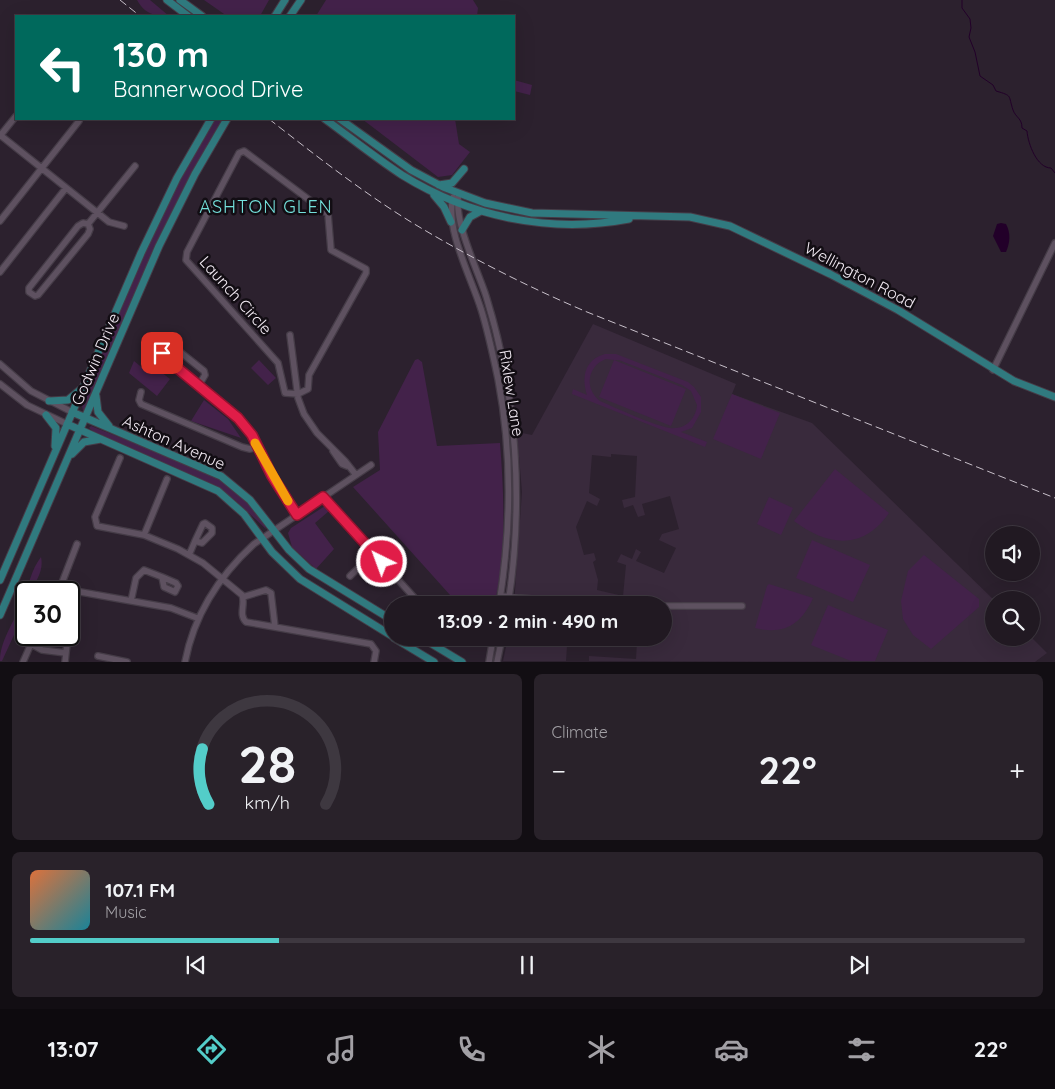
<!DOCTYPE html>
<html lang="en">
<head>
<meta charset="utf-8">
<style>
  :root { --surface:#211922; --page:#29222a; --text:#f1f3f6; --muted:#a2a0a5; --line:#3e3840; --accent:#53cdc9 }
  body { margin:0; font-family:Quicksand,sans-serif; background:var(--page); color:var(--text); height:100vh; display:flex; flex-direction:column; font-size:19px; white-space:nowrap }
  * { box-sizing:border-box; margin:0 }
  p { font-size:16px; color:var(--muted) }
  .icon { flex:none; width:28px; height:28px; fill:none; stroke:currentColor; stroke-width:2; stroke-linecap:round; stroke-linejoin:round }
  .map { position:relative; height:662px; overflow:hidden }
  .sheet { display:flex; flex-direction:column; gap:12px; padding:12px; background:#120e13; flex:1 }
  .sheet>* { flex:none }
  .banner { position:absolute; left:15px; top:15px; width:500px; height:105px; border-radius:0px; box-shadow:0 5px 20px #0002,0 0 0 1px var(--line); background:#00695c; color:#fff; overflow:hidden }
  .buttons { position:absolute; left:985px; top:526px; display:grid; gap:10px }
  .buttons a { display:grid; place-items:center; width:55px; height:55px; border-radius:50%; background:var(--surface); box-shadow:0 5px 20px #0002,0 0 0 1px var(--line); font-size:25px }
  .speed { position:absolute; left:15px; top:581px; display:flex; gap:10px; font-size:25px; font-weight:700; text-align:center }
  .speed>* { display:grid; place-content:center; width:65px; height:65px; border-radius:50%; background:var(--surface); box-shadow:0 5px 20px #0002,0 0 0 1px var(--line); line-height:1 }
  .speed .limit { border:2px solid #111; border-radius:8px; background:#fff; color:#111 }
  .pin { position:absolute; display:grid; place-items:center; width:42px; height:42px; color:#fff; margin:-21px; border-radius:10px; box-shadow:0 2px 8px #0006 }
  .me { position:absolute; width:55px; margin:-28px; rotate:318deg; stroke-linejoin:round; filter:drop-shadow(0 0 4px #0008) }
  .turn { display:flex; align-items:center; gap:18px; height:105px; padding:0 15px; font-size:22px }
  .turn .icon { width:65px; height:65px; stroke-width:2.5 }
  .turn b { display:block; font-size:35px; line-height:42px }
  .big { font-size:38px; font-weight:700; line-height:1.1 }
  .sheet .tile { flex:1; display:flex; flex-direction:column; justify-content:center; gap:8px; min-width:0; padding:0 18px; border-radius:8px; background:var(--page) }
  .sheet .dial { align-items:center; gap:0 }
  .dial svg { height:130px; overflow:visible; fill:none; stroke:var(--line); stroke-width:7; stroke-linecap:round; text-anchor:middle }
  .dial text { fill:var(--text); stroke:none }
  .song { display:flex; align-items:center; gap:15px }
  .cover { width:60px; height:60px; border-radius:8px; background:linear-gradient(135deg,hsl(20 70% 55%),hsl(190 70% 35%)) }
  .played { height:5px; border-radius:2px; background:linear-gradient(90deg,var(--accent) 25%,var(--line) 25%) }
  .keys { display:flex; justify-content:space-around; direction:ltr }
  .heat { display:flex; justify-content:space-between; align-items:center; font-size:28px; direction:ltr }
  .sheet .tiles { flex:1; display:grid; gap:12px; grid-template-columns:1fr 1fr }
  .tile:last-child { grid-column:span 2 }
  .trip { position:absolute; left:384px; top:596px; width:288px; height:50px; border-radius:25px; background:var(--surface); box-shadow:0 5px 20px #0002,0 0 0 1px var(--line); font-weight:700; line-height:50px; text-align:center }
  .tabs { display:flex; height:80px; justify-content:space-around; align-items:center; background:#0d0a0e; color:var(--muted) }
  .tabs .icon { width:35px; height:35px }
  .tabs .on { color:var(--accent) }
  .tabs b { font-size:22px; color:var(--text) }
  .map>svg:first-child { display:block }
</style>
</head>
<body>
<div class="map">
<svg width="1055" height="662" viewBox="0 0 1055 662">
  <rect width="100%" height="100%" fill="#2c212e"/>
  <path fill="#392a3c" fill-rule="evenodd" d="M593,324L736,384L732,394L812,423L994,600V638L1031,637L1047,653L1035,662L589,661V656L636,659L637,642L621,641V638H662V605H514L522,492L517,432L532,435ZM611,454L637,456L635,497L622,500L624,508L633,505L638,517L645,515L642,504L670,496L679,529L662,534L659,540L676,548L664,573L636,561L641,552L636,549L632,559L621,554L617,562L626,565L623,596L597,590L598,580L593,562L596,560L594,553L584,555L576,527L587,501L597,506L600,499L589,493L592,455L611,457Z
    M508,638H580L575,642L574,647L567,646L566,661H503Z"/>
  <path fill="#43224a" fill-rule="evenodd" d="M137,0H150L169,16C154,16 145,14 137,0Z
    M204,0H269L260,16H227Z
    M326,0H473L478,8L477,16H316Z
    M514,80L532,85L530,95L514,91Z
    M214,119H223L169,217L87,406L83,411L82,405L105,344L157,223Z
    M362,119H455L459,144L470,152L452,175L438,177Z
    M605,354H616L688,382L694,387L701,397V412L692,428L681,432L707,442L705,447L572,394L573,389L587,395C581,377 585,359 605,354ZM606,359L614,360L599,397L671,426L686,389L614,360H619L682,385L691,391L697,405C696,419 685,430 670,428C655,426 616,408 600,401C584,389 587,366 606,359Z
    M418,359L422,362L437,446L500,443C504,494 507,556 494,605H459L353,487L380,470L378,432L415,360Z
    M259,360L276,378L268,385L251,368Z
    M134,361L145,370L151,364L170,379L157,396L129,373Z
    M732,394L780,413L761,459L713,439Z
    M204,400L228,419L241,438L191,421Z
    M91,426L212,474L244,498L262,518L266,529L235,500L209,484L98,435L89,428Z
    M835,469L889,513C863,551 827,546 794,521Z
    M769,497L793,508L781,535L757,524Z
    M325,506L329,511L315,523L334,549L316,569L292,547L288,533L291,528Z
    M812,540L870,565L853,602L796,578Z
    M924,555L979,599V607L931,649L913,635L903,619L901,601L908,571Z
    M41,557C44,571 36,580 31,592H26L25,611L2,661H0C0,640 15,621 23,600C29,585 31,570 41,557Z
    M769,584L813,598C801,625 784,635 755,628L767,586Z
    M828,605L888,630L875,661H851L811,645Z"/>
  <path fill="#220029" d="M1001,223L1006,224C1011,233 1010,243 1006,252H1001L993,236L997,224Z"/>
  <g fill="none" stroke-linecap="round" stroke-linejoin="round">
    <path stroke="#220029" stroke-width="1" d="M962,0V8L970,19L971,28L969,37L975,52L980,76L993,85L996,91C1013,96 1008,95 1013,110C1016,118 1022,118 1022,128L1027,131C1028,144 1037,168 1051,168L1055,173"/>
    <defs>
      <path id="minor" d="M0,135L109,222L124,226
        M0,136L16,116
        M244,151L328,214L331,250L366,269V273L309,375L308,389L298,394L285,393L278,363L186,260L187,252L239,153Z
        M459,194C452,218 478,271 486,296C517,396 524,502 508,605
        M453,197C445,229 471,277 481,309C488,331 493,355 498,379C512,452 511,531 499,605
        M0,221L79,121
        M88,224L83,223L78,226L29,288V292L35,296L38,295L88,234L90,229L88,224L135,166
        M0,272L66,188
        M290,335L298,398L304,414L317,433L345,461L356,475
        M0,364L31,391L72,412
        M993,370L1055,243
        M0,384L27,405L67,424
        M199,385L205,375L204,371L170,344L167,345L163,353L164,357L239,417L251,435L272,476L297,515
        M141,392L139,400L141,404L242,447L250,449L257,447
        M333,451L342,464L347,466
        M120,458L95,517L97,526L144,535L178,549L203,563L242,595C246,604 238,614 246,622L371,644L376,651L374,662
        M323,497L421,605
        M205,523L212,528V533L202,543L195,541L203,524Z
        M144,535L167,479
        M189,555L195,541
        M350,576L374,553
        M60,588L77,544
        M46,592L55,588L75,591L171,608L197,618
        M501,596L597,605
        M243,597L266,590L271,593L275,627
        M131,601L136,578L144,570L162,577L164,587L175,592L178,586L176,583L162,577
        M430,605L434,601
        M662,606H742
        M69,632L75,591
        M98,656L127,662
        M23,662L31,644L42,650L66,653
        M65,662L68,635
        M185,662C194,615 219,576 254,544L371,465
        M489,662L493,638
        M497,662L502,638"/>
      <path id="major" d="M167,0L188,16
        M180,0L202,16
        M275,16L285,0
        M290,16L301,0
        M325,119C351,138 376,158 402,175C470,217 550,234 629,219
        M340,119L411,170L443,187L485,203L532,213L690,217L730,226L830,274L898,310L1014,381L1055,397
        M439,185L452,183L464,169
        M434,195L444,207L451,222
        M462,230L470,217L481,211
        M96,396L98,412L109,426
        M49,401L68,400L80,390
        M72,412L221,476L250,500L289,550L309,569L392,620
        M46,415L56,428L55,446
        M67,424L218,491L244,514L272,552L300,579L392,636
        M72,454L84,442L101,439
        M0,580L141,253L177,178L211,119
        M0,615L159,246L195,174L227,119
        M394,638L434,662
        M422,638L462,662"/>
    </defs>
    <use href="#minor" stroke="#453c47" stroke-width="8"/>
    <use href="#major" stroke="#453c47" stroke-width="9"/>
    <use href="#minor" stroke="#5e5160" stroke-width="5.5"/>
    <use href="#major" stroke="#307a7f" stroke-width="7"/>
    <path stroke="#c8c0ca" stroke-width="1" stroke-dasharray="8 4" stroke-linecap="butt" d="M120,0L140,16
      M269,119C315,155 361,191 411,222C467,256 526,286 587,312L1055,498"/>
  </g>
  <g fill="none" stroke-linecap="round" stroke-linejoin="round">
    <defs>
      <path id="route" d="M162,353L164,357L238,418L252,435L272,476L297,515L323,497L382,562"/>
    </defs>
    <use href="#route" stroke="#92132f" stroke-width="12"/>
    <use href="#route" stroke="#e11d48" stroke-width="9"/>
    <path stroke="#f59e0b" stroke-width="9" d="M255,443L288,501"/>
  </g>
  <g text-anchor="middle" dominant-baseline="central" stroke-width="5" stroke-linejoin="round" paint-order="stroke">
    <g font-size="16" fill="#f3ebf4" stroke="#120d13">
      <text transform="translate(860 275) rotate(28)">Wellington Road</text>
      <text transform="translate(236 295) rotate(48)">Launch Circle</text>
      <text transform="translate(95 359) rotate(-67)">Godwin Drive</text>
      <text transform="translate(512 393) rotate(81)">Rixlew Lane</text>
      <text transform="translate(174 442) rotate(24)">Ashton Avenue</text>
    </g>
    <g font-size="18" letter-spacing="1" fill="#74e0db" stroke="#120d13">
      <text x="266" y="206">ASHTON GLEN</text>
    </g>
  </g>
</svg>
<div class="buttons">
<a><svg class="icon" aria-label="sound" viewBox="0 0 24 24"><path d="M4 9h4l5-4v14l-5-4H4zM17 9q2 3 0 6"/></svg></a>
<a><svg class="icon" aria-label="search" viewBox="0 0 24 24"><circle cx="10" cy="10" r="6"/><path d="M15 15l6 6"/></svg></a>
</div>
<div class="speed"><div class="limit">30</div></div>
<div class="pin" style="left:162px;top:353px;background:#d93025"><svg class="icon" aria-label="arrive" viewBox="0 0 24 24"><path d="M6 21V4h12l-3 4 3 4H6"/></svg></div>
<svg class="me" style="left:382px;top:562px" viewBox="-20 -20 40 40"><circle r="17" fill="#e11d48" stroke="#fff" stroke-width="3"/><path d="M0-11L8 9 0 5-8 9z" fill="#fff"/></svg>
<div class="trip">13:09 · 2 min · 490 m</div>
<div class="banner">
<div class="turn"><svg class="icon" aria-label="left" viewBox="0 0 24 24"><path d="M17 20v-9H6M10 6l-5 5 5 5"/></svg><div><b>130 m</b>Bannerwood Drive</div></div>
</div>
</div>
<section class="sheet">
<div class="tiles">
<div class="tile dial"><svg viewBox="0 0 100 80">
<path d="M14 69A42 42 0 1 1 86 69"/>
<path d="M14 69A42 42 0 0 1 10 35" stroke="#53cdc9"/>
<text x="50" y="56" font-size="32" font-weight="700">28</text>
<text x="50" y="72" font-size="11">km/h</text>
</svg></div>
<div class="tile"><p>Climate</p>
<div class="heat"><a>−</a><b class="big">22°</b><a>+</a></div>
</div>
<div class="tile">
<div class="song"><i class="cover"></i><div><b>107.1 FM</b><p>Music</p></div></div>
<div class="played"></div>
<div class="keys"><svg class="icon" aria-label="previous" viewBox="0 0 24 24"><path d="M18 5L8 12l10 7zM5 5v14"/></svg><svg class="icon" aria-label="pause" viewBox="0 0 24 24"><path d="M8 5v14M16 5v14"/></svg><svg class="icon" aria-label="next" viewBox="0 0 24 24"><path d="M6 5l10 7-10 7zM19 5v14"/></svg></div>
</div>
</div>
</section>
<nav class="tabs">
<b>13:07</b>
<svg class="icon on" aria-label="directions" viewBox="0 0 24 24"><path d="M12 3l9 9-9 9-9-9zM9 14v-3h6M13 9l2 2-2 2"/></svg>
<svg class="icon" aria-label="music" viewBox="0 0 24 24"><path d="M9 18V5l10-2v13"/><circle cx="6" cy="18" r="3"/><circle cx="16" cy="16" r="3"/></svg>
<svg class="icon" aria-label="phone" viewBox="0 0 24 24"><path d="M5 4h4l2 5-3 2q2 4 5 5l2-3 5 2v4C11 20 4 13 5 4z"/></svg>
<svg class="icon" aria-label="climate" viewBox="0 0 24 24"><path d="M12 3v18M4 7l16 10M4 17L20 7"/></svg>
<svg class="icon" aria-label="car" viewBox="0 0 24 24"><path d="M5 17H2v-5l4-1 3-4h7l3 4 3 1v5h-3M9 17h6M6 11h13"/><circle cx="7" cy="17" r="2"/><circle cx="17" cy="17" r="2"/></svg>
<svg class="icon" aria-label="filters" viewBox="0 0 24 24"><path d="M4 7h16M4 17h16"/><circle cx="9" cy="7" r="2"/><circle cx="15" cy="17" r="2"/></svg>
<b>22°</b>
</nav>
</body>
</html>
